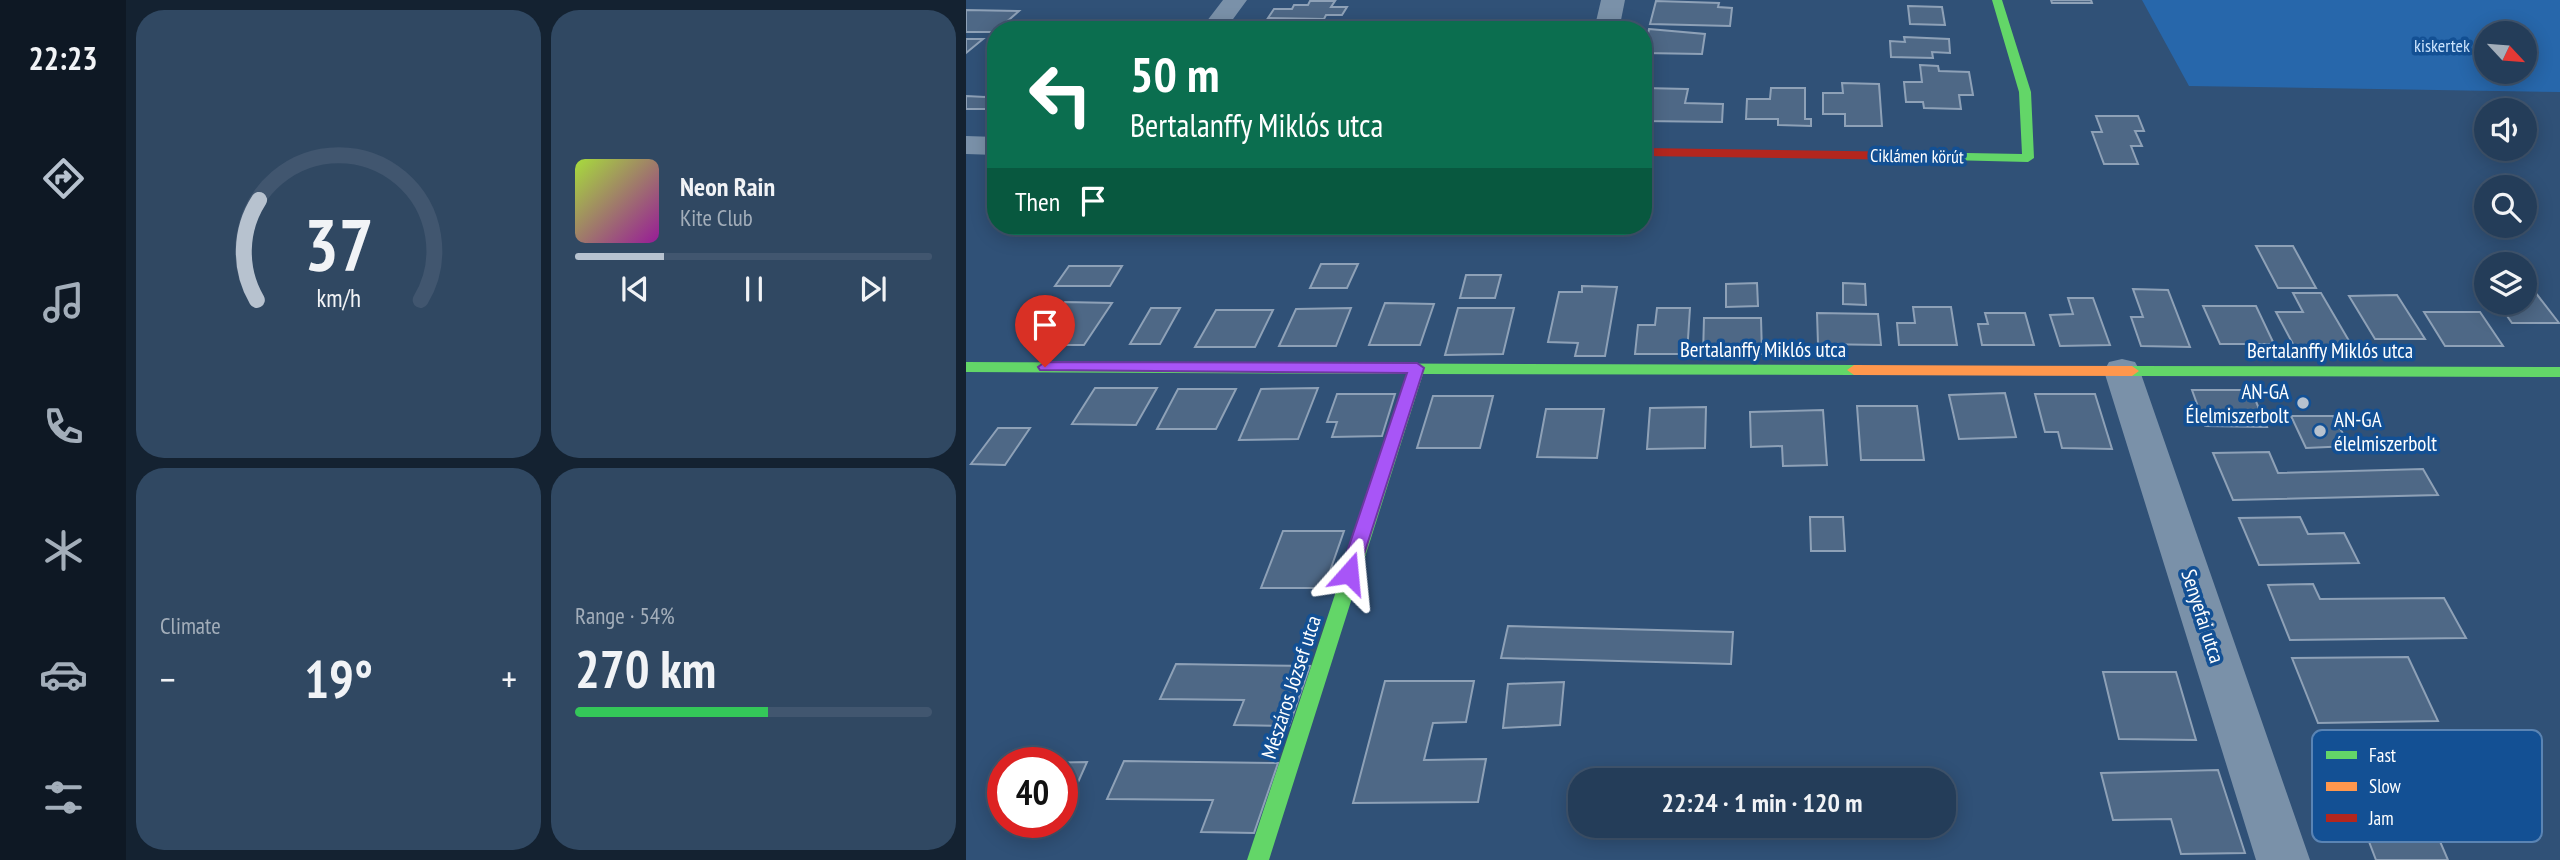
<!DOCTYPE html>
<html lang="en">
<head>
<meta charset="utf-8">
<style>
  :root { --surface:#243d59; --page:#304862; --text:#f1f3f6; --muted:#a3aeba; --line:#41566f; --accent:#b7c2cf }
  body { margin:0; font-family:"PT Sans Narrow",sans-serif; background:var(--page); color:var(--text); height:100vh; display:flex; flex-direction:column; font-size:26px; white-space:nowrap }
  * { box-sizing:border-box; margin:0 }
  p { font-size:23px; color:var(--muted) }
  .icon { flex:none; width:38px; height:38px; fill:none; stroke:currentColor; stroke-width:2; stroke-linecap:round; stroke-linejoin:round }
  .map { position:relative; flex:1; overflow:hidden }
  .side { display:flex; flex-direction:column; gap:10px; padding:10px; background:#142231; width:840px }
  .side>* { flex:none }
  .hud { position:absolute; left:21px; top:21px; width:665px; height:214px; border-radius:28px; box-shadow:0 4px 18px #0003,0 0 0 2px var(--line); background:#0b6e4f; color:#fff; overflow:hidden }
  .needle { width:46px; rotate:116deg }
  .fabs { position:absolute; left:1508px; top:21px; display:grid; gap:14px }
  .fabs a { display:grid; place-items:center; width:63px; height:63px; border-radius:50%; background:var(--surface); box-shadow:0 4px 18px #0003,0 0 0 2px var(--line); font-size:35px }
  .speed { position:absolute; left:21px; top:747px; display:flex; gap:14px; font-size:35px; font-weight:700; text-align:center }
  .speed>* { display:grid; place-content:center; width:91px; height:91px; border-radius:50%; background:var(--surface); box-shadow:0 4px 18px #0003,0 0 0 2px var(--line); line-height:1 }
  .speed .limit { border:10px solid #d22; background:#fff; color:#111 }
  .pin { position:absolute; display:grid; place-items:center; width:60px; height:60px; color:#fff; margin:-72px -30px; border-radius:50% 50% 50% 0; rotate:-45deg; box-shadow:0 0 7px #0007 }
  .pin .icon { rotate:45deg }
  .me { position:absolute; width:77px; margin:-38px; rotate:18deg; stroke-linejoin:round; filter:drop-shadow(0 0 5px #0008) }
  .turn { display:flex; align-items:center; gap:24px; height:147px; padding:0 28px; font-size:32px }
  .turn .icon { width:91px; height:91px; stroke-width:2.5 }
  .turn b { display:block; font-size:49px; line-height:60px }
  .then { display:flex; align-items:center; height:66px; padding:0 28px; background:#0003; gap:14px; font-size:26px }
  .big { font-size:52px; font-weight:600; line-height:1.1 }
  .side .widget { flex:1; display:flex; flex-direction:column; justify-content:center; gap:10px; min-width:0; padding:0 24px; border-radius:28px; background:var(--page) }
  .side .dial { align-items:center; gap:0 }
  .dial svg { height:182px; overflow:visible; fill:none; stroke:var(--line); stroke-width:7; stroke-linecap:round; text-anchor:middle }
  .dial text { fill:var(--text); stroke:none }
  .song { display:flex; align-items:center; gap:21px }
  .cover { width:84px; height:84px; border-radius:10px; background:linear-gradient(135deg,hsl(80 70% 55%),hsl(300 70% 35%)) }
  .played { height:7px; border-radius:4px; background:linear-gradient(90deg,var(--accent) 25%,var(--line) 25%) }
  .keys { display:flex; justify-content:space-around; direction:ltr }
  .heat { display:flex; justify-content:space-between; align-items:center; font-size:38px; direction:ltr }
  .charge { height:10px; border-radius:5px; background:linear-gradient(90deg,#34c759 54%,var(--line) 0) }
  .side .tiles { flex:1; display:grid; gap:10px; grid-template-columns:repeat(2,1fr) }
  .trip { position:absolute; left:602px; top:768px; width:388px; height:70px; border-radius:28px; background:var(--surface); box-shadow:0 4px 18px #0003,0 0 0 2px var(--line); font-weight:600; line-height:70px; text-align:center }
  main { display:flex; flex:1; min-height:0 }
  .menu { display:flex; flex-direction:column; width:126px; justify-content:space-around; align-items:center; background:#0e1824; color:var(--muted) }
  .menu .icon { width:49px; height:49px }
  .menu .active { color:var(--accent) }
  .menu b { font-size:32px; color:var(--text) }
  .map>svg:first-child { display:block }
</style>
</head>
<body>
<main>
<nav class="menu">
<b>22:23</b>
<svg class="icon active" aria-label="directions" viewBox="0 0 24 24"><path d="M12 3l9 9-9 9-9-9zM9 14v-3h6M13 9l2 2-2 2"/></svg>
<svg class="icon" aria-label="music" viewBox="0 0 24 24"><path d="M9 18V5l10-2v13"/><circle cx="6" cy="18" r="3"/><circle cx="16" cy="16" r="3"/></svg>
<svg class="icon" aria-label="phone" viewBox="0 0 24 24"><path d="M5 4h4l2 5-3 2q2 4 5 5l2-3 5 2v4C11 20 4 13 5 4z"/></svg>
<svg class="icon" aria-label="climate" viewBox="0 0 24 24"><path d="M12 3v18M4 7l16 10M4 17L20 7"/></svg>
<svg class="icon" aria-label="car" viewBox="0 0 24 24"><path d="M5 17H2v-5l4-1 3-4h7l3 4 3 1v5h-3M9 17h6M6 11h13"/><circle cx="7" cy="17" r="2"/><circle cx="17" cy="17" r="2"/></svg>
<svg class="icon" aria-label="filters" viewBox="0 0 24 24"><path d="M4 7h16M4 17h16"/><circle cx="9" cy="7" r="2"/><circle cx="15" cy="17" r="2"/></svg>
</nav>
<section class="side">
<div class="tiles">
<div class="widget dial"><svg viewBox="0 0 100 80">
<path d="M14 69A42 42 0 1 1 86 69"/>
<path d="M14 69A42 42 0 0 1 15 25" stroke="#b7c2cf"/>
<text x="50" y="56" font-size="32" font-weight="700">37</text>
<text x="50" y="72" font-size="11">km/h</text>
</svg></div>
<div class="widget">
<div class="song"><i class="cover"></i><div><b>Neon Rain</b><p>Kite Club</p></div></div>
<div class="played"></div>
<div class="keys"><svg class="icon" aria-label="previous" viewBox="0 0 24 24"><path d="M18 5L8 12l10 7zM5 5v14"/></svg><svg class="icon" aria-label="pause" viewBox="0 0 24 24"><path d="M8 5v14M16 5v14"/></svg><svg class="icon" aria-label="next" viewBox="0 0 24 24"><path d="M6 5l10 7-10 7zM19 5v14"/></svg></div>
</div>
<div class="widget"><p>Climate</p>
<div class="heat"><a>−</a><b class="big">19°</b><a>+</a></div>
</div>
<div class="widget"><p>Range · 54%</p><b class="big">270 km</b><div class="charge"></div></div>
</div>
</section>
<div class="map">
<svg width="1594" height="860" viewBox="0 0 1594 860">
  <rect width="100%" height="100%" fill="#305177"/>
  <path fill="#2767ab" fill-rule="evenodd" d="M1176,0H1594V92L1223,86ZM1521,33H1559V72H1521Z"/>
  <path fill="#4e6886" stroke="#8ea1b7" stroke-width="2" d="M1085,0H1125L1126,3H1086Z
    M344,1H369L365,7H381L376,15H360L358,19L302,18L308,9H326L328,5H342Z
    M690,1L753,3L752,7L766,8L764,26L684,24Z
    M942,6L976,7L979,25L944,24Z
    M0,10L53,11L29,32H0Z
    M305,25H350L347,30H301Z
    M683,29L739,34L736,54L678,53Z
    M938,37L983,39L984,53L966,52L967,58L925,57L924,41L939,42Z
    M0,39H17L0,53Z
    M954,65L972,66L973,71L1003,72L1007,95H993L995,109L958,108L957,102H940L938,82H956Z
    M876,83L913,84L916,126H879V114H857V93H877Z
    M30,87V109H0V96L19,97Z
    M677,88L722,89L719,103L757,104L756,122L677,121Z
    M805,88H839V119H845V126L812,125V119H780L781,99H804Z
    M1130,116H1172L1178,131H1169L1176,146H1165L1172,164H1138L1126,132H1136Z
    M1290,246H1327L1350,288H1312Z
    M355,264H392L381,288H344Z
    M103,266H156L144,286H89Z
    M500,275H535L529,298H494Z
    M1559,279L1593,323H1546L1532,303H1559Z
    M791,283L792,306L760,307V284Z
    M877,283L899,284L900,305L877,304Z
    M616,286L651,287L639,356H609L612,343L582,342L593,292H616Z
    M1167,289L1202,290L1224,347L1175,346L1165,317H1177Z
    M1327,293H1355L1386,346H1328L1310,312H1337Z
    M1431,295L1459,339H1409L1383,296Z
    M1102,298H1127L1144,345L1094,346L1084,315L1107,314Z
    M99,302L146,303L118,345H68Z
    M419,303L468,304L454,345H403Z
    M1237,306H1290L1308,344H1254Z
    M947,307H985L991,345H933L931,323H949Z
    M185,308H214L194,344H164Z
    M385,308L370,346H313L330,309Z
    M492,308H548L537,354L479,355Z
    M691,308H724L721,354H669L672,325H689Z
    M250,310H307L289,347H229Z
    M1458,312H1514L1537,346H1479Z
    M851,313L912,314L915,345L852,344Z
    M1019,313H1059L1068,345H1016L1012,324H1022Z
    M738,318H795L796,354L737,355Z
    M129,388H191L170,425L106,424Z
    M352,388L332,439L273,440L295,389Z
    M212,389H270L250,429H191Z
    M1226,390H1285L1301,427L1239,426Z
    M1039,393L1050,437L993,439L983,395Z
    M371,394H429L416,436L366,437L371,422H361Z
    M1069,394H1129L1146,449L1096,448L1092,432H1079Z
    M467,396H527L514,448H451Z
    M891,406H951L958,460H895Z
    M740,407L739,448L681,449L684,408Z
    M580,409H638L631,458L571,457Z
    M857,410L861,465L817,466L816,446L785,447L784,412Z
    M1325,416H1367L1384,446L1340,448Z
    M32,428H64L39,465L5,464Z
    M1303,452L1312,473L1457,469L1472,495L1267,500L1247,453Z
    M844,517H877L879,551H845Z
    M1334,517L1342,534L1378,533L1393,563L1293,565L1273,518Z
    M317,531H378L358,588H295Z
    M1347,584L1354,599L1478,598L1500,638L1324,640L1302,585Z
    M542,626L767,632L765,664L535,658Z
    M1442,657L1472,721L1352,723L1326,658Z
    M210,664L344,666L323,726L268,725L278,700L194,699Z
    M1137,672H1210L1230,740L1153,739Z
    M419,681H508L500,722L467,723L458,760L520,759L512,802L387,803Z
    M598,682L594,725L537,728L542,684Z
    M158,761L312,763L288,833L235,832L247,800L141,799Z
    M121,762L101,807H96V763H69Z
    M1252,770L1279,853L1215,854L1205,819L1147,820L1135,773Z
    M1402,839H1473L1482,860H1410Z"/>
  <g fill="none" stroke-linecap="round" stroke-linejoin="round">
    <path fill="#7a91a9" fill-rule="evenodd" d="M257,0H281L259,30H234Z
      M635,0H659L653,30H628Z
      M0,136L30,137V155L0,154Z
      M1156,359L1169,362L1174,371L1344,860H1290L1138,371L1143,362Z"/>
    <path fill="#63d668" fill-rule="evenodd" d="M1026,0H1036L1065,92L1068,158L1062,162L941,159L939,156L945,152L1056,154L1053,92Z
      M0,362L888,365L895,370L888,375L457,374L303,860H281L442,374L0,372Z
      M1166,366L1594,367V377L1166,376L1159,371Z"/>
    <path fill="#ff974d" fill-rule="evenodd" d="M888,365L1166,366L1173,371L1166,376L888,375L881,370Z"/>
    <path fill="#b3261e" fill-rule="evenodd" d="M677,148L945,152L951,156L945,160L677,156Z"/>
  </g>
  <path fill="#a855f7" stroke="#6d37a1" stroke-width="2" d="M79,362L451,363L458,368L392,573L383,581L374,573L441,373L74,370L72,367Z"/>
  <g fill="#b7c2cf" stroke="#135094" stroke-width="2.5">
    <circle cx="1337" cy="403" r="7"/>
    <circle cx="1354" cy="431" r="7"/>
  </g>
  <g text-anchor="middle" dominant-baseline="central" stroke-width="7" stroke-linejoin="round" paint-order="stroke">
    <g font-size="18" fill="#cae3fd" stroke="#135094">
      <text x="1476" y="45">kiskertek</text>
    </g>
    <g font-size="18" fill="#fff" stroke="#135094">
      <text transform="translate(951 156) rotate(1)">Ciklámen körút</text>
    </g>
    <g font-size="21" fill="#fff" stroke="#135094">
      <text x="797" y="349">Bertalanffy Miklós utca</text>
      <text x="1364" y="350">Bertalanffy Miklós utca</text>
      <text transform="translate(1237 616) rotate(72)">Senyefai utca</text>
      <text transform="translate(325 687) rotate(-72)">Mészáros József utca</text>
    </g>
    <g font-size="21" fill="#fff" stroke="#135094" text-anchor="end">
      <text x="1323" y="391">AN-GA<tspan x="1323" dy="24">Élelmiszerbolt</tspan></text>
      <text x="1368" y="419" text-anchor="start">AN-GA<tspan x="1368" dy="24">élelmiszerbolt</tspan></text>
    </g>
  </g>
  <rect x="1346" y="730" width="230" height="112" rx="10" fill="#135094" stroke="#5a84b4" stroke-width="2"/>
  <rect x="1360" y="751" width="31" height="8" fill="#63d668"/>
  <rect x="1360" y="782" width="31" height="9" fill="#ff974d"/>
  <rect x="1360" y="814" width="31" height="8" fill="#b3261e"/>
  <g font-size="19" fill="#fff">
    <text x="1403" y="762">Fast</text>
    <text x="1403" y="793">Slow</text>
    <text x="1403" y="825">Jam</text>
  </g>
</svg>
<div class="fabs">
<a><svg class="needle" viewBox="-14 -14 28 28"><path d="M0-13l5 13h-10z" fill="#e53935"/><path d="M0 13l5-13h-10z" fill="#a3aeba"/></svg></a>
<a><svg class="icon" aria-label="sound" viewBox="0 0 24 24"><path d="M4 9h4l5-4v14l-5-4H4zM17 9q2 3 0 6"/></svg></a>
<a><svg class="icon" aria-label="search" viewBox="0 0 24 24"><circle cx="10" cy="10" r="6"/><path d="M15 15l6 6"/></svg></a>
<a><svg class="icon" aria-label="layers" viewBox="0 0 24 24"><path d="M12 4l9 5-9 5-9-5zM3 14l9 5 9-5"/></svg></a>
</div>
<div class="speed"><div class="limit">40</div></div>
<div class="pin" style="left:79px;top:367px;background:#d93025"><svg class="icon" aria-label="arrive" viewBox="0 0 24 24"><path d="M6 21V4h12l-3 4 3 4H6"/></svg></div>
<svg class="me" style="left:383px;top:573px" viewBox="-20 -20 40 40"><path d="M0-17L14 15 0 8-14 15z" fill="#a855f7" stroke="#fff" stroke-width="4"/></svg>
<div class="trip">22:24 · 1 min · 120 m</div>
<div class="hud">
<div class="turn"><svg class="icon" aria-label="left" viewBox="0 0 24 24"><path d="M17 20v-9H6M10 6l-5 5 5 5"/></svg><div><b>50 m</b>Bertalanffy Miklós utca</div></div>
<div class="then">Then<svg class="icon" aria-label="arrive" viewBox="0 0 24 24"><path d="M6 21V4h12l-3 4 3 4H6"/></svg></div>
</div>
</div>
</main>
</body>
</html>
